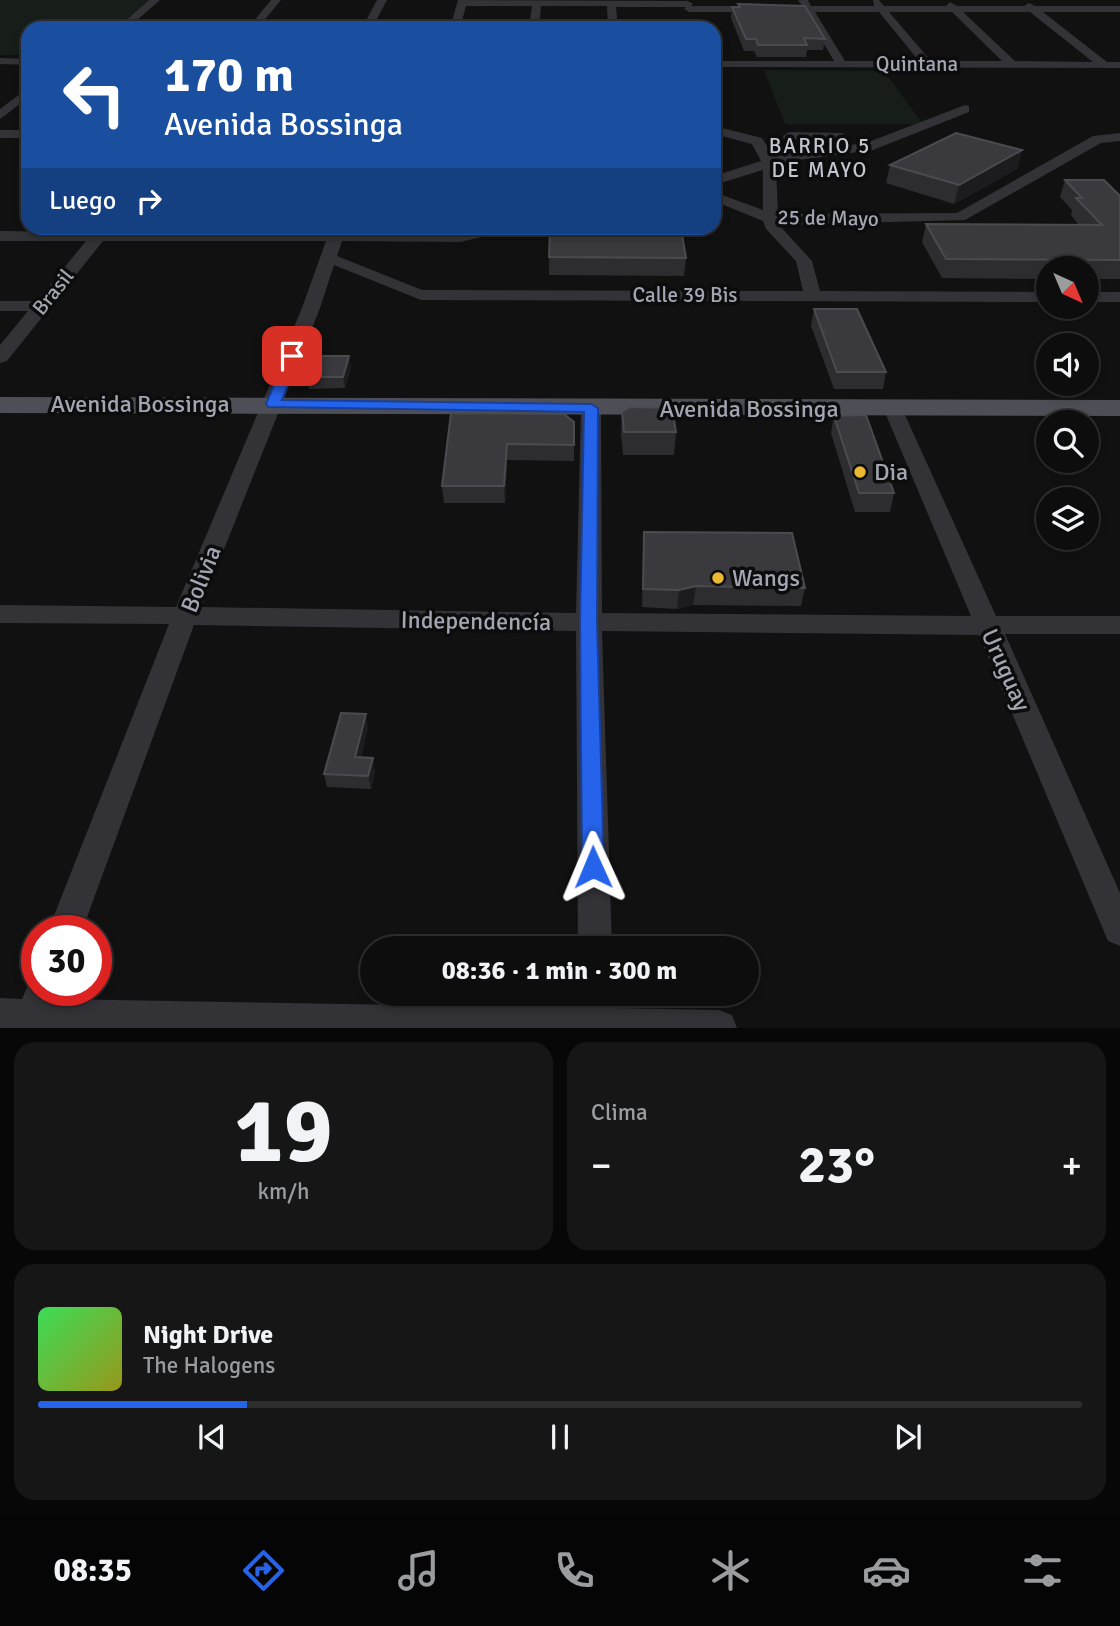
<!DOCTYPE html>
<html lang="es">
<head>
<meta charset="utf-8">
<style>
  :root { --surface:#0d0d0e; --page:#161617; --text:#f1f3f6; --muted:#9a9c9e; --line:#2d2d2e; --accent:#2563eb }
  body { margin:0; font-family:Signika,sans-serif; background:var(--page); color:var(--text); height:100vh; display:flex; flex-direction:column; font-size:26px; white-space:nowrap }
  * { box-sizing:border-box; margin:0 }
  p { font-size:23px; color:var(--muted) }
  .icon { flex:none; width:38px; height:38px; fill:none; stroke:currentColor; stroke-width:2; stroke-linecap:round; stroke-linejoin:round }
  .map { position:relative; height:1028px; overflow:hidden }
  .panel { display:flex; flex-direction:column; gap:14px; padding:14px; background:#070708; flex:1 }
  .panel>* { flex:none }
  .guide { position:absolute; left:21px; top:21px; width:700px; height:214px; border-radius:21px; box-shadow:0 4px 10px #0003,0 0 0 2px var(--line); background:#1a4fa0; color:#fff; overflow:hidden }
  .needle { width:46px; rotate:136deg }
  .controls { position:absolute; left:1036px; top:256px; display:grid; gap:14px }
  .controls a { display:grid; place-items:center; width:63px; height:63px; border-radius:50%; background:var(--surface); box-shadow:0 4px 10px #0003,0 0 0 2px var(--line); font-size:35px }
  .speed { position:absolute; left:21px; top:915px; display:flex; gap:14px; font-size:35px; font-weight:700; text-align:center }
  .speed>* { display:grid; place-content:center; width:91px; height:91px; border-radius:50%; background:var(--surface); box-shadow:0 4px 10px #0003,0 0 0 2px var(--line); line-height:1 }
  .speed .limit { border:10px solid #d22; background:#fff; color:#111 }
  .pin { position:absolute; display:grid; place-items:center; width:60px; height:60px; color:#fff; margin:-30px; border-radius:14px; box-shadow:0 4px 10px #0006 }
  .me { position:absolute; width:77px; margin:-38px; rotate:359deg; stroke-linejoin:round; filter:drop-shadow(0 0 5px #0008) }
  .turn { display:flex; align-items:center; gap:24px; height:147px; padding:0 28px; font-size:32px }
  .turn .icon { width:91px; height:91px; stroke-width:2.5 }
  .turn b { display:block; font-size:49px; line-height:60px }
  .then { display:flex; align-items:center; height:66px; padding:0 28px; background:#0003; gap:14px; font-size:26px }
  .big { font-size:52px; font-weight:800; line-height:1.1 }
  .panel .widget { flex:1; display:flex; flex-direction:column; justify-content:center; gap:10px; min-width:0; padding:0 24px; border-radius:21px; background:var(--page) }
  .panel .dial { align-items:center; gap:0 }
  .dial b { font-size:91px; line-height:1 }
  .song { display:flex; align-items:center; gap:21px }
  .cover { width:84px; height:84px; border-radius:10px; background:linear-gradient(135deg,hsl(130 70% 55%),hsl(60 70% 35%)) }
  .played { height:7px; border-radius:4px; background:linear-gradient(90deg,var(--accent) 20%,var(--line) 20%) }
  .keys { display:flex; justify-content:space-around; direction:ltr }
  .heat { display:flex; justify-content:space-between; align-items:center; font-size:38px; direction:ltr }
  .panel .tiles { flex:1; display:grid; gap:14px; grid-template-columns:1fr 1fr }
  .widget:last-child { grid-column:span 2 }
  .trip { position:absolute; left:360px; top:936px; width:399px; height:70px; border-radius:35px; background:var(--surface); box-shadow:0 4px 10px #0003,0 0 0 2px var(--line); font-weight:800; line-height:70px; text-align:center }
  .tab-bar { display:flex; height:112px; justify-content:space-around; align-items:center; background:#050506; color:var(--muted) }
  .tab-bar .icon { width:49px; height:49px }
  .tab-bar .active { color:var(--accent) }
  .tab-bar b { font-size:32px; color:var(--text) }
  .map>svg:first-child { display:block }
</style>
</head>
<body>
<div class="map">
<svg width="1120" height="1028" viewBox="0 0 1120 1028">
  <rect width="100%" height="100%" fill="#111112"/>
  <path fill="#171d18" d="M0,0H149L116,28H28V55H0Z
    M764,70L884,71L923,124H785Z"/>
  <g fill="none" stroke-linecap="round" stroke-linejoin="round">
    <path fill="#323237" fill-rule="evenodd" d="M149,0H160L128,28H117Z
      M271,0H281L258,28H248Z
      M377,0H387L372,28H362Z
      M458,0L688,1L693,4L691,6H802L798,0H808L811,6H874L873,0H879L884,6H946L950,2L957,6H1024L1029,3L1035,6H1120V12H1043L1107,62H1120V68L714,67V61H834L805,12H689L684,9L686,7H616L618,28H608L607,6H541L539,28H529L532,6H466L460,28H450ZM815,12H879L919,61H845ZM889,12H952L1002,61H931ZM963,12H1030L1093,62L1015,61Z
      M0,58L28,59V65L0,64Z
      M28,88V98L0,119V109Z
      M965,105L969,106V112L873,150L791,161L776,166L778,214L957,213L1093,136L1120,133V141L1101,143L965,220L779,225L812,261L820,291L1048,292V302L421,300L334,265L320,308L201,607L576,613L581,408L584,404H598L601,408L602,613L971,616L884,410L887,406H901L996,616H1120V634H1005L1120,893V946L1108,941L979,635L602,631L612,948H578L576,631L194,625L82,931H48L169,624L0,623V605L176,607L302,308L326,241H103L7,361L0,363V345L28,311H0V301H37L86,241H0V231L94,232L97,228H111L110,232H330L332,228H346L345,232H460L483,228H510L508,231L460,242L342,241L337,256L422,290L803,291L796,261L766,229L763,221L714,201V192L763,210V170L714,185V176L761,161L752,144L714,134V126L762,138L774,157L789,153L866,143Z
      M0,130H28V138H0Z
      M789,132L842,133L848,137L842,141L784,139L783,136Z
      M1087,292H1120V302H1087Z
      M37,975V990H60L57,999L578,1008V994H614V1008L719,1010L732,1015L737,1028H0V998L22,999L31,978Z"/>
    <path fill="#4e4f56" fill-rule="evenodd" d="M0,397L1120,400V416L0,413Z"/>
  </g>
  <path fill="#2d2d30" d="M738,4L825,39L823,50H807L806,57H757L754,51H744L731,18L732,7H738Z
    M1022,150L1017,169L954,204L886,183L890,165Z
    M1065,180L1120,196V279H1087V268H1048V279L942,278L922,242L926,224L1079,225L1071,215L1072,210L1060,197Z
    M312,228H331L329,229Z
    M549,257L686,258L684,276L549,275Z
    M814,309L886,372L883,389H834L811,326Z
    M351,367L345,388L309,389L307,377Z
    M622,412L676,432L674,455H623L621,435Z
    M451,413L574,422V461L507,460L505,503H444L442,486Z
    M834,416L894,493L890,512H855L831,433Z
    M644,532L805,588L801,606L693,605L677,609L642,607Z
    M368,727L361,757L375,771L371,789L327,787L324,774Z"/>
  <path fill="#1c1c1e" d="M1022,150L1017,169L954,204L959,185Z
    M349,356L351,367L345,388L343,377Z
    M507,444V460L505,503L504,486Z
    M696,586L693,605L677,609L679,590Z
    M366,714L368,727L358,770L355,757Z
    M373,758L375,771L371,789L368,776Z"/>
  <path fill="#3a3a3e" stroke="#4a4b50" stroke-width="2" d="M738,4L805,6L825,39L804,38L807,45H758L756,39H746L732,7H740Z
    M956,133L1022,150L959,185L890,165Z
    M1065,180H1104L1120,196V260L946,259L926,224L1102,225L1076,198H1082Z
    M550,228H681L686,258L549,257Z
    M814,309H857L886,372H837Z
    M316,356H349L343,377H307Z
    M630,407L672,408L676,432H624L622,412Z
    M451,413L564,414L574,422V445L507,444L504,486H442Z
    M866,415L894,493H859L834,416Z
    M644,532L792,533L805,588L696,586L679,590L643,589Z
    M341,713L366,714L355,757L373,758L368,776L324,774Z"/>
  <path fill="#2563eb" stroke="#184099" stroke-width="2" d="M292,352L299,356L282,400L591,404L598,408L597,623L604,867L601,874L593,877L585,874L582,867L580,623L584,412L268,407L266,404L286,356Z"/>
  <g fill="#e9b932" stroke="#0c0c0d" stroke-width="2.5">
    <circle cx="860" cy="472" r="7"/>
    <circle cx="718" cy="578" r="7"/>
  </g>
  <g text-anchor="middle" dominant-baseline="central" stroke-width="7" stroke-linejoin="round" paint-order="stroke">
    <g font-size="21" fill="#a3a6b2" stroke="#0c0c0d">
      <text x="917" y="64">Quintana</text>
      <text transform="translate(828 218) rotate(1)">25 de Mayo</text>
      <text transform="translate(53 292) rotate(-51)">Brasil</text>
      <text x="685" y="295">Calle 39 Bis</text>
    </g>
    <g font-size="21" letter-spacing="2" fill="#c3c6cf" stroke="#0c0c0d">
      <text x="820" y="146">BARRIO 5<tspan x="820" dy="24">DE MAYO</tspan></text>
    </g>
    <g font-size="24" fill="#a3a6b2" stroke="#0c0c0d">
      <text x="140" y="404">Avenida Bossinga</text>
      <text x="749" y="409">Avenida Bossinga</text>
      <text transform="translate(201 579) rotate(-68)">Bolivia</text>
      <text transform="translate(476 621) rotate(1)">Independencía</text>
      <text transform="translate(1006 670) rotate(66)">Uruguay</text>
    </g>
    <g font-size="24" fill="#a3a6b2" stroke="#0c0c0d" text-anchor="start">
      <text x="874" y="472">Dia</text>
      <text x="732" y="578">Wangs</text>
    </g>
  </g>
</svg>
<div class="controls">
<a><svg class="needle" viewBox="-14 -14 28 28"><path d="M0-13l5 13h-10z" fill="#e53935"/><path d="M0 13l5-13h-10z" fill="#9a9c9e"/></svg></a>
<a><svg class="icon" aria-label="sound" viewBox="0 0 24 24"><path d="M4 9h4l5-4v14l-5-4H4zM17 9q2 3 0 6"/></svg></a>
<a><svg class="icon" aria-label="search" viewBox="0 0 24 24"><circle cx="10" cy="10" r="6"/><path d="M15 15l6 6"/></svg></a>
<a><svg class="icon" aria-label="layers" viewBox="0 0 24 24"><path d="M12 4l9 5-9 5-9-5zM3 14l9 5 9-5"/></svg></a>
</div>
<div class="speed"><div class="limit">30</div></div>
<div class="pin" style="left:292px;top:356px;background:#d93025"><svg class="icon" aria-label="arrive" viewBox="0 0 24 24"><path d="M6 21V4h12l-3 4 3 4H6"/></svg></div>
<svg class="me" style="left:593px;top:867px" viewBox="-20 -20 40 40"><path d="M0-17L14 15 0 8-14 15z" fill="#2563eb" stroke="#fff" stroke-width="4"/></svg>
<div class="trip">08:36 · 1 min · 300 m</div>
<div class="guide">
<div class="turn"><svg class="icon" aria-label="left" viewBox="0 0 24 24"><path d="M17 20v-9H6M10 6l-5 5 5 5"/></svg><div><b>170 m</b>Avenida Bossinga</div></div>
<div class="then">Luego<svg class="icon" aria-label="right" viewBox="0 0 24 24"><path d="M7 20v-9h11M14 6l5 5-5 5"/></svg></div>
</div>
</div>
<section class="panel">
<div class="tiles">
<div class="widget dial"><b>19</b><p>km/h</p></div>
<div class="widget"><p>Clima</p>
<div class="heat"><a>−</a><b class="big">23°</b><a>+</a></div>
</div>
<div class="widget">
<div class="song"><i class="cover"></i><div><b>Night Drive</b><p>The Halogens</p></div></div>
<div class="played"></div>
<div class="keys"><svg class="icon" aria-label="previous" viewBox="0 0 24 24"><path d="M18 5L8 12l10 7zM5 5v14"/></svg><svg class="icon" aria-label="pause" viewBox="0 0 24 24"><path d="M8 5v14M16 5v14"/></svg><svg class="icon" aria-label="next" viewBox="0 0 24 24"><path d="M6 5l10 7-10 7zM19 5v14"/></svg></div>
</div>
</div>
</section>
<nav class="tab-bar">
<b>08:35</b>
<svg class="icon active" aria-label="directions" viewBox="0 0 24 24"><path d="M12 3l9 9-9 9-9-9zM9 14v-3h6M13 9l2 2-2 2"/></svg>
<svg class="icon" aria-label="music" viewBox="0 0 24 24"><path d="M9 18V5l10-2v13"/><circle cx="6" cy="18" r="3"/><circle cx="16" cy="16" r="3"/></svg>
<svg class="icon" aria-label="phone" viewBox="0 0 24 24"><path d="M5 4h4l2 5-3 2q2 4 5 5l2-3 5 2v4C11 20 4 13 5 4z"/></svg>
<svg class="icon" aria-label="climate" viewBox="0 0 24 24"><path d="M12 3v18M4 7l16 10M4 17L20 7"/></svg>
<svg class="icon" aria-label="car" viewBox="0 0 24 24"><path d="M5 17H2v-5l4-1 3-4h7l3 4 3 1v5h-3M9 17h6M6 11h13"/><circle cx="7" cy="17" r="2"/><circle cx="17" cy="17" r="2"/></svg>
<svg class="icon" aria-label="filters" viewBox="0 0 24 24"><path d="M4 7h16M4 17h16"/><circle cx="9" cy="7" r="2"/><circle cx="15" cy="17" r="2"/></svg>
</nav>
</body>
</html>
